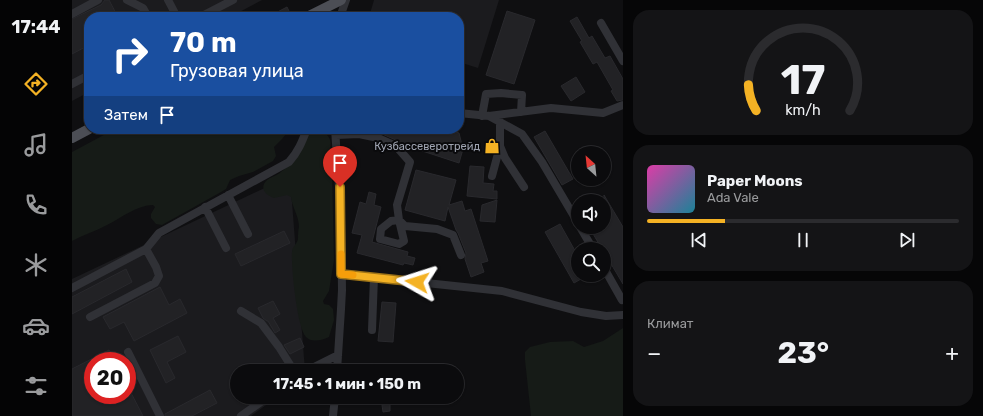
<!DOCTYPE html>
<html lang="ru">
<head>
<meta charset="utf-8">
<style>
  :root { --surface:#0b0b0d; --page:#141416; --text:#f1f3f6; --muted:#9a9b9d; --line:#2b2b2e; --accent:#f4b224 }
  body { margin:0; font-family:Rubik,sans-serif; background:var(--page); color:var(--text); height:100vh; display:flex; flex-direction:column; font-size:15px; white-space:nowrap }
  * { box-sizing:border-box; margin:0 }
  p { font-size:13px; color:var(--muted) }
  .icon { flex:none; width:22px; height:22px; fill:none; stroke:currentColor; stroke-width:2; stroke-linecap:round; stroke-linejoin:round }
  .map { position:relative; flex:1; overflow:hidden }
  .details { display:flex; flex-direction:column; gap:10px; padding:10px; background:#060607; width:360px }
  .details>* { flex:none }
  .guide { position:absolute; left:12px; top:12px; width:380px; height:122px; border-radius:16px; box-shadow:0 1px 3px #0004,0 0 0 1px var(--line); background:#1a4fa0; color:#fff; overflow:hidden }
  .needle { width:26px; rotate:333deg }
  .tools { position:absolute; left:499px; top:146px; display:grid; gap:8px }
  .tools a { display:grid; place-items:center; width:40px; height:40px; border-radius:50%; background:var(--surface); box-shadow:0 1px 3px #0004,0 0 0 1px var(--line); font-size:20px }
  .speed { position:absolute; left:12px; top:352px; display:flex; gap:8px; font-size:20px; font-weight:700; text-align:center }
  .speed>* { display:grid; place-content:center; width:52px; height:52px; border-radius:50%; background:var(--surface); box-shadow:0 1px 3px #0004,0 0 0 1px var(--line); line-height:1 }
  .speed .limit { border:6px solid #d22; background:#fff; color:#111 }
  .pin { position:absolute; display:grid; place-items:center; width:34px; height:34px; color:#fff; margin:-41px -17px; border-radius:50% 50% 50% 0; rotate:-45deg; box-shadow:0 0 4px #0007 }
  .pin .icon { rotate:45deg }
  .me { position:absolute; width:44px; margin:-22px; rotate:276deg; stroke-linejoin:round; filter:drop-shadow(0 0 3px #0008) }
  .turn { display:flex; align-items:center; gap:14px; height:84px; padding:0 20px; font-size:18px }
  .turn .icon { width:52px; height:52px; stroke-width:2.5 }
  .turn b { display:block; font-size:28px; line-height:34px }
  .then { display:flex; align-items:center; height:38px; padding:0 20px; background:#0003; gap:8px; font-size:15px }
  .big { font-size:30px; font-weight:700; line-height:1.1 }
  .details .tile { flex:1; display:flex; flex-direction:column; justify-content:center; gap:6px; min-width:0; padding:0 14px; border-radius:16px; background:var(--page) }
  .details .dial { align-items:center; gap:0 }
  .dial svg { height:104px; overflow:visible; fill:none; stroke:var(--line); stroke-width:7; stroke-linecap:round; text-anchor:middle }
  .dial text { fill:var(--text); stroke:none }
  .song { display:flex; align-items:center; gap:12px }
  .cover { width:48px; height:48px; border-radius:6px; background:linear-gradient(135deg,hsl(320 70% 55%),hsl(190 70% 35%)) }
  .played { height:4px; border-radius:2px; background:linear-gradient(90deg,var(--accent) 25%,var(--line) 25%) }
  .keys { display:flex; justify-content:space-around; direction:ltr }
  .heat { display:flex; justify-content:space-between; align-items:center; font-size:22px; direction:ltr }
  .trip { position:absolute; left:158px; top:364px; width:234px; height:40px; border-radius:20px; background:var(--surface); box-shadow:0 1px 3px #0004,0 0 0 1px var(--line); font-weight:700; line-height:40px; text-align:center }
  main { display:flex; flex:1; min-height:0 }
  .dock { display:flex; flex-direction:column; width:72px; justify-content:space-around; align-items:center; background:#040405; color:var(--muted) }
  .dock .icon { width:28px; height:28px }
  .dock .active { color:var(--accent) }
  .dock b { font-size:18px; color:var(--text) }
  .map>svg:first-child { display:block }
</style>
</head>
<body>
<main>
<nav class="dock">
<b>17:44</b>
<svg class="icon active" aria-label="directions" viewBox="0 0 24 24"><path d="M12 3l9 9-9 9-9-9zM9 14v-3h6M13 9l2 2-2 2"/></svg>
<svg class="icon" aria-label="music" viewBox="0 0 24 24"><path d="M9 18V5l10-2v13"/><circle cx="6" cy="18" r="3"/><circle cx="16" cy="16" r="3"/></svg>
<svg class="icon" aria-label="phone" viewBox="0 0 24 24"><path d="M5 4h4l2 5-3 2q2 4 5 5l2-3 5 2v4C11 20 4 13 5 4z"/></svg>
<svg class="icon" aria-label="climate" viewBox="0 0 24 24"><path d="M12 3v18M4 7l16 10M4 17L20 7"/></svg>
<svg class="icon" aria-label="car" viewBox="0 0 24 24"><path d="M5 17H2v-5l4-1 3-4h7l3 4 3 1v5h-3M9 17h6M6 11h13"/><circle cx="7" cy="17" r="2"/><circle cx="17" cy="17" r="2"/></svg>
<svg class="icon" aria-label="filters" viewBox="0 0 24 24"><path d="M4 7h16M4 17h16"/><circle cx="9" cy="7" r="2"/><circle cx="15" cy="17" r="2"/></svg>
</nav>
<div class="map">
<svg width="551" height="416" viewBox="0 0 551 416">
  <rect width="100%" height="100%" fill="#0f0f11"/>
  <path fill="#1b1b1e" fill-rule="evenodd" d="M0,0H190L158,17H17V92L0,101Z
    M302,0H427L406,68L387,62V17H297Z
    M218,176L233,371H165V397H205L179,416H0V279ZM21,361H55V395H21Z"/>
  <path fill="#161b17" d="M43,129H218L210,139L202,147L204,156L201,161L181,172L167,176L158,180L154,189L149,192L90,225L84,224L79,218V214L83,207L81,205C65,205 49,218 35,225C24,231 11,235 0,241V152Z
    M238,129H254V134C262,141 258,151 254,158L258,162L260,171L262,260L257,291L251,301L252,304L257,305L261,309L262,320L257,337C251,340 239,343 234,337C225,327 219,267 220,252C220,247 225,244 226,239C226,235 226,230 227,227C227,216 220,207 219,197L215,195L202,198C196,196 189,191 192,184C194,178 205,176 209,172C224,160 233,147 238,129Z
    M551,328V416H459L453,360V352L458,347L478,342L501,341L512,347L531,341Z"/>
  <path fill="#222225" stroke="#29292d" d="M33,0H37L46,17H17V45L0,54V19L29,5Z
    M215,7L220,17H196Z
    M435,11L463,20L442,84L414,75Z
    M505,17L517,38L520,36L533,58L538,56L551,79V100L545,101L539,91L541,90L525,62L521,64L508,42L510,41L498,21Z
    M504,77L513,92L499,101L489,86Z
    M290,129H375L387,133L391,149L387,163L329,144L326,141L308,133Z
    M473,131L501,179L490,185L462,137Z
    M398,166L412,167L411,183L422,184L421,191H425V199L395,196Z
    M344,170L384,180L377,205L390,201L393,211L399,209L416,261L409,263L412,272L399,277L393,259L394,253L386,233L384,230L376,207L373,221L333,210Z
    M297,192L304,194L302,205L309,207L300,242L336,252L335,256L343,258L341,265L332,263L331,265L285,253L290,235L280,233L288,202L294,204Z
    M532,195L551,227V284L532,252V249H530L517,227H532Z
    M425,200L423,222L408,221L410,205Z
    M488,224L506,256V275H516L502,283L473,232Z
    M212,231L218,243L169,266L163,254Z
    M54,269L60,282L0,314V297Z
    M88,287L97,305L108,299L115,313L62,341L52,322L38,329L31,317Z
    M201,301L208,314L201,318L208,330L203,333L196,321H195L191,318L186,308Z
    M310,302L324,303L321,342L306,341Z
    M106,336L114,352L95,362L103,378L94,383L78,350Z
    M228,338L232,347L218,354L212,345Z
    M37,350L43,361H21V395H55V385L71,416H0V369Z
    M138,390L145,403L120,416H93V414Z
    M318,404V411L311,412L310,405Z"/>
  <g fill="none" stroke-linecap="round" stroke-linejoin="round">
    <path stroke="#303136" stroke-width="8" d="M55,0L71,8L76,17
      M96,0L105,17
      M0,14L26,0
      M128,17L161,0
      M268,17L274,0
      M529,23L551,61
      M0,84L17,75
      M387,113L417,116L479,108L531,113L551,105
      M410,116L414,94L429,93L450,95L449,112
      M417,116L450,134L470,162L506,223
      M428,122V146L433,158L452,187
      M263,129L269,216L270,290L269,309L265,371
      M264,135L287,134L306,138L324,146L338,162L325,205L327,220L333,226L365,229L381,235L389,255
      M420,176L428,146
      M156,195L176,234
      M133,207L154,248
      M327,220L332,241L327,244L308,239L309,229L319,221Z
      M508,227L521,249
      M532,268L550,300
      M269,274L430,291L509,312L534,316L551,315
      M0,288L74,249L87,233L217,162C226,152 230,142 235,129
      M169,311L189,323L207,347L222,371
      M18,317L83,283L87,276L84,267L74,249
      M300,330L302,277
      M56,352L88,416
      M234,371L266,355
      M169,416L196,397
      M261,416L263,397"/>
    <path stroke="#4c4e55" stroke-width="10" d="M235,17L269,0
      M0,138L17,129"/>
  </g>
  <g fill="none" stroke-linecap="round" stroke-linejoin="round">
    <defs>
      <path id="route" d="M268,187L269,274L345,282"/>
    </defs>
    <use href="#route" stroke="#9f7417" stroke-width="10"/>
    <use href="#route" stroke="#f4b224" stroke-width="7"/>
    <path stroke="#f59e0b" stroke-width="7" d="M269,254V274L281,275"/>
  </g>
  <defs>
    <symbol id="shop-bare" viewBox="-9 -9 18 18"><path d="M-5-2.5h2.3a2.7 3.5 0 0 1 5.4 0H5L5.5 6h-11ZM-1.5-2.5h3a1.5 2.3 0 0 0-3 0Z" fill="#f4b224" stroke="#0a0a0c" stroke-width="2.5" paint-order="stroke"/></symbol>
  </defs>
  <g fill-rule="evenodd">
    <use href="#shop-bare" x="409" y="135" width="22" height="22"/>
  </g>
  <g text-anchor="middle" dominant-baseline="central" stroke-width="4" stroke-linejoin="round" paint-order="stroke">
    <g font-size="11" fill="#a0a5b2" stroke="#0a0a0c" text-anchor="end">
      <text x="408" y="146">Кузбассеверотрейд</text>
    </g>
  </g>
</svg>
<div class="tools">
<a><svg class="needle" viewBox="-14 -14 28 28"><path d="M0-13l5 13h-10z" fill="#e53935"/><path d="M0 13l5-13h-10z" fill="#9a9b9d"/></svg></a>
<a><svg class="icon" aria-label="sound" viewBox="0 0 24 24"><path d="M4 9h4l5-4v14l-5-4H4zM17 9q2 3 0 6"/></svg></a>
<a><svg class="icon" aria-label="search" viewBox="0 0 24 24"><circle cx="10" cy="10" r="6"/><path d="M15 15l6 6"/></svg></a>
</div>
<div class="speed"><div class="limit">20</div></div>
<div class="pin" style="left:268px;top:187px;background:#d93025"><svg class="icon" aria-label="arrive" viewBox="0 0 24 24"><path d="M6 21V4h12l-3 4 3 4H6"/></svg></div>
<svg class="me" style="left:345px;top:282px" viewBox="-20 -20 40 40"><path d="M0-17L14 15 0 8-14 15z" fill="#f4b224" stroke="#fff" stroke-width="4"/></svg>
<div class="trip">17:45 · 1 мин · 150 m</div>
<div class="guide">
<div class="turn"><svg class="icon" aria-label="right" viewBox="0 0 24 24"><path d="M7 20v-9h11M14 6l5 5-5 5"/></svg><div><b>70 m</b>Грузовая улица</div></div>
<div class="then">Затем<svg class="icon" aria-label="arrive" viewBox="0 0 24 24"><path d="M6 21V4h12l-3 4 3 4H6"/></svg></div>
</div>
</div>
<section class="details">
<div class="tile dial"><svg viewBox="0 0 100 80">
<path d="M14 69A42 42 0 1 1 86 69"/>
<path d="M14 69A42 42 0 0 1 8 49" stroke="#f4b224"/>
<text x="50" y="56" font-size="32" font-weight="700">17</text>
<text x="50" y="72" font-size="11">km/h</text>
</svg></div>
<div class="tile">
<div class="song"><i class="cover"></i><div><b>Paper Moons</b><p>Ada Vale</p></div></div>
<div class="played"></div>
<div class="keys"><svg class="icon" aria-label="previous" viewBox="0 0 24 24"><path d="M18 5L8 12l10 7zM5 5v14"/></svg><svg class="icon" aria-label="pause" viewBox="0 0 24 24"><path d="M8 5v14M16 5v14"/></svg><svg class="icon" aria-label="next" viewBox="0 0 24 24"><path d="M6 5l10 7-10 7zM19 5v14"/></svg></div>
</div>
<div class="tile"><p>Климат</p>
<div class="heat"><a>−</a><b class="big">23°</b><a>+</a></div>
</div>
</section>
</main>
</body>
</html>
